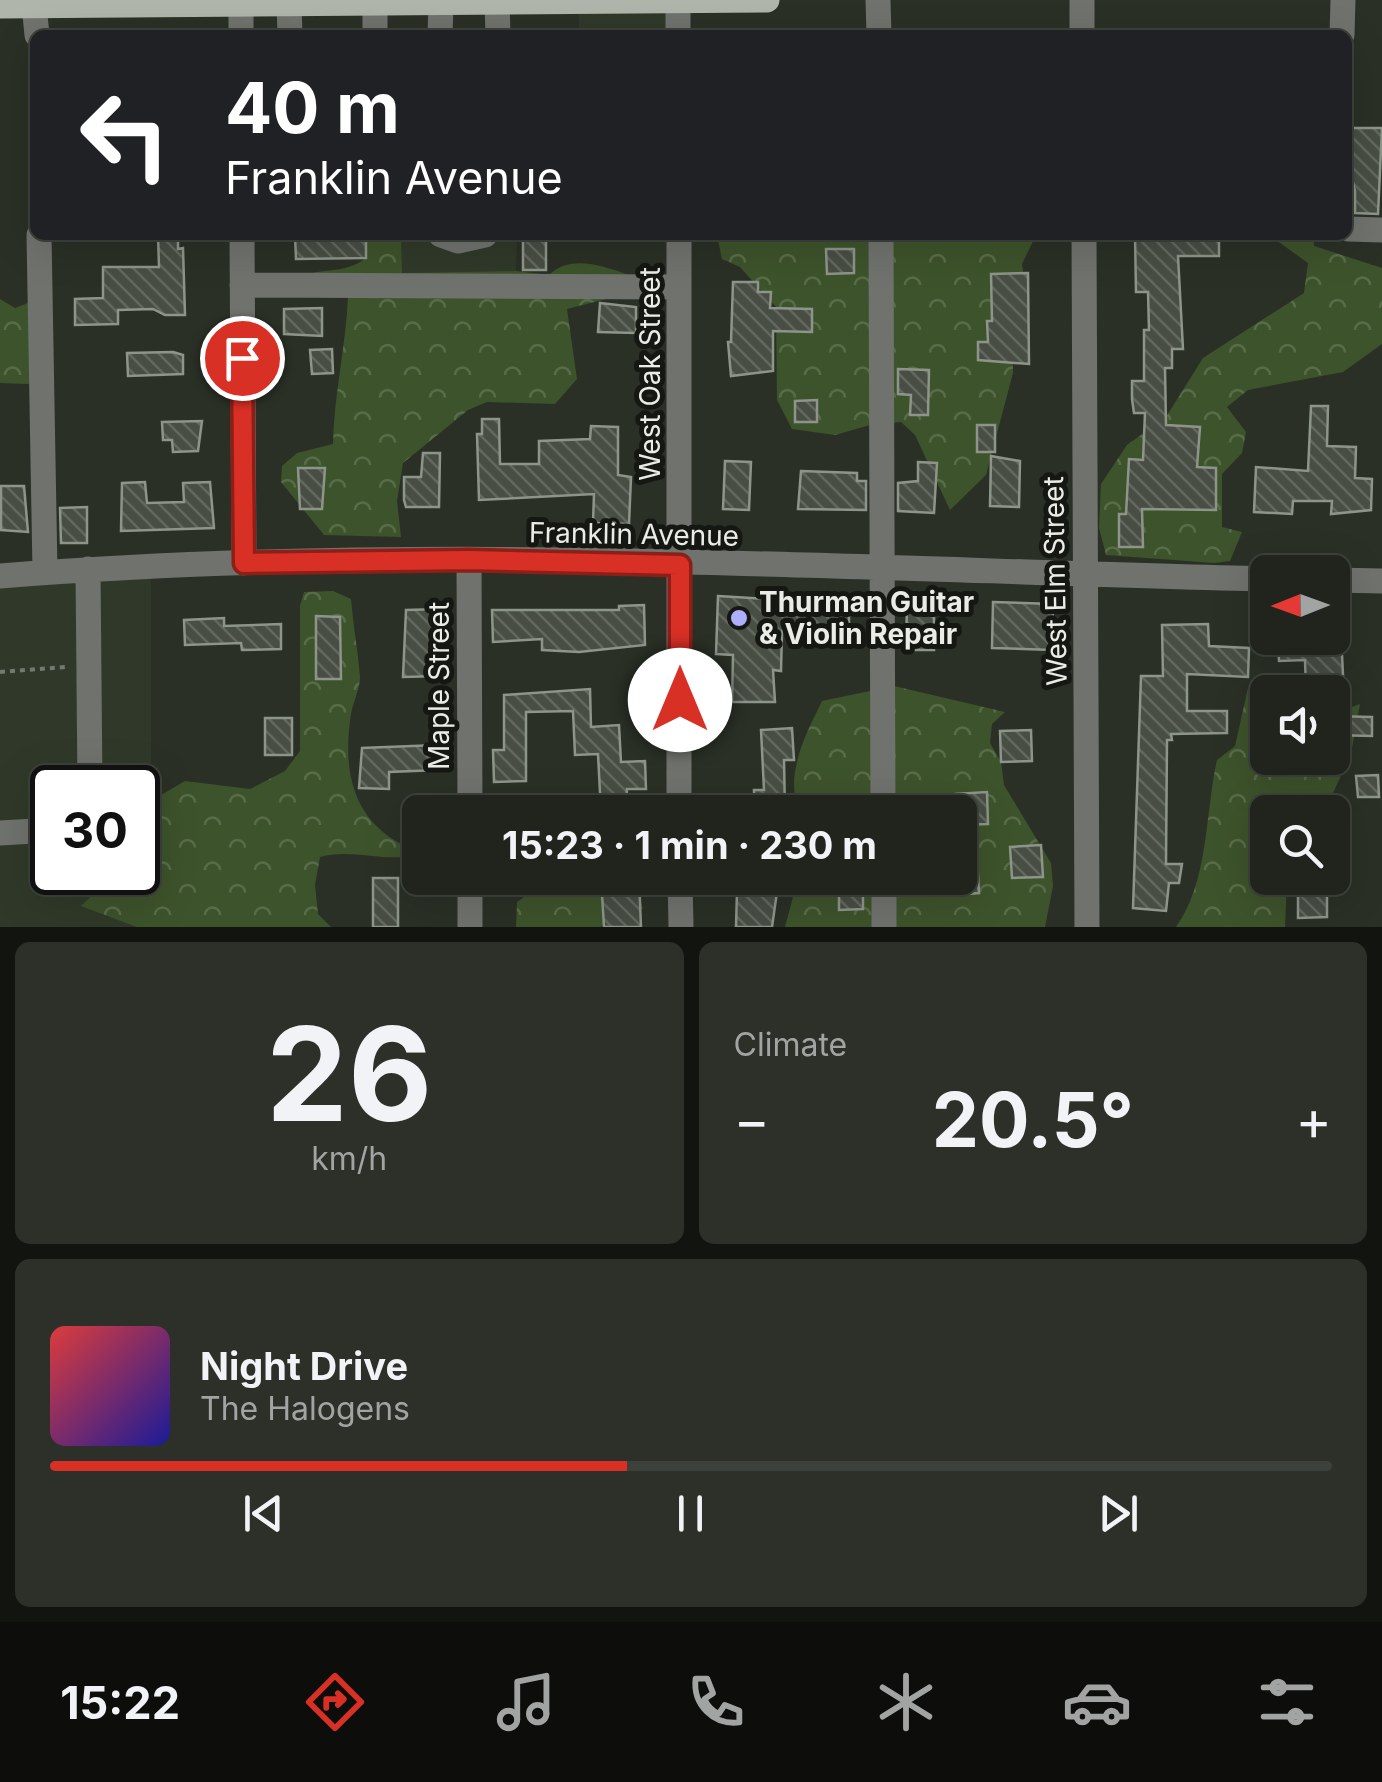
<!DOCTYPE html>
<html lang="en">
<head>
<meta charset="utf-8">
<style>
  :root { --surface:#20241c; --page:#2d3029; --text:#f1f3f6; --muted:#a2a4a3; --line:#3d413b; --accent:#d93025 }
  body { margin:0; font-family:Inter,sans-serif; background:var(--page); color:var(--text); height:100vh; display:flex; flex-direction:column; font-size:38px; white-space:nowrap }
  * { box-sizing:border-box; margin:0 }
  p { font-size:32px; color:var(--muted) }
  .icon { flex:none; width:55px; height:55px; fill:none; stroke:currentColor; stroke-width:2; stroke-linecap:round; stroke-linejoin:round }
  .map { position:relative; height:927px; overflow:hidden }
  .details { display:flex; flex-direction:column; gap:15px; padding:15px; background:#12140f; flex:1 }
  .details>* { flex:none }
  .hud { position:absolute; left:30px; top:30px; width:1322px; height:210px; border-radius:15px; box-shadow:0 10px 40px #0002,0 0 0 2px var(--line); background:#202124; color:#fff; overflow:hidden }
  .needle { width:65px; rotate:269deg }
  .controls { position:absolute; left:1250px; top:555px; display:grid; gap:20px }
  .controls a { display:grid; place-items:center; width:100px; height:100px; border-radius:15px; background:var(--surface); box-shadow:0 10px 40px #0002,0 0 0 2px var(--line); font-size:50px }
  .speed { position:absolute; left:30px; top:765px; display:flex; gap:20px; font-size:50px; font-weight:700; text-align:center }
  .speed>* { display:grid; place-content:center; width:130px; height:130px; border-radius:50%; background:var(--surface); box-shadow:0 10px 40px #0002,0 0 0 2px var(--line); line-height:1 }
  .speed .limit { border:5px solid #111; border-radius:15px; background:#fff; color:#111 }
  .pin { position:absolute; display:grid; place-items:center; width:85px; height:85px; color:#fff; margin:-42px; border:5px solid #fff; border-radius:50%; box-shadow:0 2px 10px #0007 }
  .me { position:absolute; width:110px; margin:-55px; rotate:0deg; stroke-linejoin:round; filter:drop-shadow(0 0 8px #0008) }
  .turn { display:flex; align-items:center; gap:35px; height:210px; padding:0 30px; font-size:45px }
  .turn .icon { width:130px; height:130px; stroke-width:2.5 }
  .turn b { display:block; font-size:70px; line-height:85px }
  .big { font-size:75px; font-weight:700; line-height:1.1 }
  .details .card { flex:1; display:flex; flex-direction:column; justify-content:center; gap:15px; min-width:0; padding:0 35px; border-radius:15px; background:var(--page) }
  .details .dial { align-items:center; gap:0 }
  .dial b { font-size:130px; line-height:1 }
  .song { display:flex; align-items:center; gap:30px }
  .cover { width:120px; height:120px; border-radius:15px; background:linear-gradient(135deg,hsl(0 70% 55%),hsl(240 70% 35%)) }
  .played { height:10px; border-radius:5px; background:linear-gradient(90deg,var(--accent) 45%,var(--line) 45%) }
  .keys { display:flex; justify-content:space-around; direction:ltr }
  .heat { display:flex; justify-content:space-between; align-items:center; font-size:55px; direction:ltr }
  .details .tiles { flex:1; display:grid; gap:15px; grid-template-columns:1fr 1fr }
  .card:last-child { grid-column:span 2 }
  .trip { position:absolute; left:402px; top:795px; width:575px; height:100px; border-radius:15px; background:var(--surface); box-shadow:0 10px 40px #0002,0 0 0 2px var(--line); font-weight:700; line-height:100px; text-align:center }
  .tab-bar { display:flex; height:160px; justify-content:space-around; align-items:center; background:#0d0e0b; color:var(--muted) }
  .tab-bar .icon { width:70px; height:70px }
  .tab-bar .selected { color:var(--accent) }
  .tab-bar b { font-size:45px; color:var(--text) }
  .map>svg:first-child { display:block }
</style>
</head>
<body>
<div class="map">
<svg width="1382" height="927" viewBox="0 0 1382 927">
  <defs>
    <pattern id="forest-crowns" width="20" height="18" patternUnits="userSpaceOnUse" patternTransform="scale(2.5)"><rect width="20" height="18" fill="#3d532b"/><path d="M2 6a3 3 0 1 1 6 0M12 15a3 3 0 1 1 6 0" fill="none" stroke="#596c4a"/></pattern>
    <pattern id="building-back-hatch" width="6" height="6" patternUnits="userSpaceOnUse" patternTransform="scale(2.5)"><rect width="6" height="6" fill="#484e44"/><path d="M-1 5l2 2M0 0l6 6M5-1l2 2" fill="none" stroke="#62685f"/></pattern>
  </defs>
  <rect width="100%" height="100%" fill="#2a3026"/>
  <path fill="#303929" fill-rule="evenodd" d="M579,0L678,1V35H579Z
    M401,235H517L516,271L402,273Z
    M151,569V838L285,927H0V581ZM52,788H138V872H52Z"/>
  <path fill="url(#forest-crowns)" d="M366,235H401L402,273L516,271L549,275C571,254 602,266 629,275L614,297L567,309L577,379L555,404L487,402L468,410L403,463L397,501L401,537L324,535L281,482L282,466L297,453L333,444C334,394 346,346 348,297L295,279C319,266 343,276 366,258Z
    M717,235H1036L1022,264L1029,311L1012,327L1013,373L986,475L950,510L915,435L901,422L870,425L835,435L792,429L777,400L776,307L740,267L722,259Z
    M1269,235H1313L1314,246L1382,268V344L1343,372L1248,390L1227,407L1246,432L1242,453L1222,474V527L1242,532L1230,561L1214,563L1106,555L1099,528L1101,484L1127,445L1166,417L1203,358L1304,293L1308,263Z
    M0,299L15,308L28,303L33,360L29,384L0,383Z
    M333,591L351,599C353,625 358,651 360,677C360,689 353,702 351,714C341,778 356,830 420,852C394,866 354,847 320,857L315,885L318,914L331,927H137L81,906L116,873L138,872V851L151,838V801L185,781L250,789L285,771L300,751V606L304,592Z
    M1277,683L1285,692H1268V758H1332L1333,714L1360,704L1351,753L1325,811L1268,812V878H1287L1285,927H1176C1209,881 1205,813 1217,760L1235,746L1248,688Z
    M894,686L1005,712L992,724L990,743L1001,762L1004,785L1051,863L1053,886L1045,927H785L798,878H960V812H791C798,797 792,788 795,772C799,746 811,724 822,701Z
    M548,880C586,885 598,905 640,897L643,909L600,927H516L517,902Z"/>
  <path fill="url(#building-back-hatch)" stroke="#8d9489" stroke-width="2.5" d="M1351,128H1382L1378,214L1355,213V191L1352,179H1348Z
    M158,235H178V249L183,248L185,315H165L153,309L118,310V324L75,325V299L103,298V267H159Z
    M295,235H366V258L296,259Z
    M1135,235H1219V256H1178L1183,349H1172V368H1165L1166,425L1200,427L1197,467L1216,468V510L1142,509L1143,547H1119V514H1126L1129,459L1143,460L1145,413H1134L1132,399V381H1144V330H1149L1148,292H1136Z
    M523,236H546V270H523Z
    M826,249H854V273L827,274Z
    M1028,273L1029,364L978,360V342H988L987,321H992L991,274Z
    M733,282H758V292H771L770,308L812,309V332L773,331V371L731,376L728,342H731Z
    M600,303L636,307V333L598,332Z
    M322,308V336L284,334V309Z
    M332,349L333,373L312,374L310,350Z
    M173,352L183,355V374L128,376L127,353Z
    M898,369L929,370L928,415H910L911,395L898,394Z
    M817,400V422H795V401Z
    M1311,406H1328L1327,446L1356,447L1355,478L1372,479L1371,510L1331,514L1332,501H1293L1292,514L1254,512L1256,467L1308,471Z
    M482,419H499L500,464H539V441L590,439L591,426L618,427V475L631,477L629,524L593,523L594,494L479,500L477,434H482Z
    M202,421L198,451L173,452L172,440H163L162,422Z
    M977,425H995V452H977Z
    M423,453H440L439,507H406L404,500V477H421Z
    M991,456L1020,461L1019,507L990,506Z
    M725,461L751,462L749,510L723,509Z
    M918,462L937,463L934,513L898,511V483L918,481Z
    M298,468H325L322,509H300Z
    M801,471L857,473V481H866V510L798,509Z
    M145,482L147,503L184,502L183,483L210,482L214,528L121,531L122,483Z
    M1,486H24L28,532L1,530Z
    M87,507V543H61L60,508Z
    M718,596L849,604V633L782,631L781,671L773,670L775,702H732L733,655L716,654Z
    M993,602L1053,604L1052,650L992,648Z
    M907,604H934V650H906Z
    M644,605L645,645L579,652L542,650V639L493,642L492,610H619V606Z
    M443,609L441,676L403,677L406,610Z
    M316,616L340,617L341,679H316Z
    M224,618V626L281,624V649L242,650L241,643L185,645L184,620Z
    M1208,624L1209,646L1249,648L1248,677L1187,674V711H1227V733L1171,734L1172,740H1167L1166,864H1182L1179,883H1169L1166,911L1133,908L1141,676H1163L1162,625Z
    M1278,638H1309L1310,653L1342,654L1343,675L1329,676L1330,692H1306L1305,660L1279,661Z
    M590,689L591,727L619,725L621,762L645,761L646,789H627L626,812H601L598,754L575,755L573,711L526,712V781L494,782L493,750H504V695Z
    M1332,716L1372,717V736L1332,735Z
    M265,718H292V755H265Z
    M792,728L794,760H784L785,812H754V790H764L761,730Z
    M1031,730L1032,761L1001,762L1000,731Z
    M437,745L438,770L389,772V789L359,788L362,748Z
    M1378,775L1379,797H1358L1356,776Z
    M987,792L988,824L960,825L956,794Z
    M403,811H420V864L405,865Z
    M1041,845L1043,877L1012,878L1010,847Z
    M978,875L979,893L955,895L954,878Z
    M373,878H398V927H373Z
    M601,878H639L641,927H604Z
    M839,886H863V909L839,910Z
    M1327,890V917L1298,918V891Z
    M737,891L777,892L772,927H736Z"/>
  <g fill="none" stroke-linecap="round" stroke-linejoin="round">
    <path stroke="#747970" stroke-width="4" stroke-dasharray="5 5" stroke-linecap="butt" d="M0,672L65,667"/>
    <path stroke="#6f726d" stroke-width="25" d="M678,0V35
      M878,0L879,35
      M1082,0V35
      M497,2L498,35
      M375,3V35
      M289,4L290,35
      M34,5L37,35
      M241,35V0
      M440,35L441,3
      M1342,35L1343,0
      M1348,229L1382,230
      M39,235L45,572
      M242,235L244,563
      M441,235L458,241L485,235
      M679,235V812
      M881,235L883,812
      M1084,235L1087,927
      M242,285L679,287
      M469,560L470,812
      M88,569L90,788
      M0,576C421,542 846,569 1268,579
      M1332,580L1382,581
      M0,833L52,830
      M680,878L681,927
      M884,878V927
      M470,927V878"/>
    <path stroke="#afb5ab" stroke-width="25" d="M0,6L767,0"/>
  </g>
  <g fill="none" stroke-linecap="round" stroke-linejoin="round">
    <defs>
      <path id="route" d="M242,358L244,563L469,560L680,565V700"/>
    </defs>
    <use href="#route" stroke="#8d1f18" stroke-width="25"/>
    <use href="#route" stroke="#d93025" stroke-width="18"/>
  </g>
  <circle fill="#adaffb" stroke="#151713" stroke-width="4" cx="739" cy="618" r="10"/>
  <g text-anchor="middle" dominant-baseline="central" stroke-width="10" stroke-linejoin="round" paint-order="stroke">
    <g font-size="28" fill="#e9ede6" stroke="#151713">
      <text transform="translate(650 374) rotate(-90)">West Oak Street</text>
      <text transform="translate(634 534) rotate(1)">Franklin Avenue</text>
      <text transform="translate(1055 581) rotate(-91)">West Elm Street</text>
      <text transform="translate(439 686) rotate(-90)">Maple Street</text>
    </g>
    <g font-size="28" font-weight="bold" fill="#e9ede6" stroke="#151713" text-anchor="start">
      <text x="759" y="602">Thurman Guitar<tspan x="759" dy="32">&amp; Violin Repair</tspan></text>
    </g>
  </g>
</svg>
<div class="controls">
<a><svg class="needle" viewBox="-14 -14 28 28"><path d="M0-13l5 13h-10z" fill="#e53935"/><path d="M0 13l5-13h-10z" fill="#a2a4a3"/></svg></a>
<a><svg class="icon" aria-label="sound" viewBox="0 0 24 24"><path d="M4 9h4l5-4v14l-5-4H4zM17 9q2 3 0 6"/></svg></a>
<a><svg class="icon" aria-label="search" viewBox="0 0 24 24"><circle cx="10" cy="10" r="6"/><path d="M15 15l6 6"/></svg></a>
</div>
<div class="speed"><div class="limit">30</div></div>
<div class="pin" style="left:242px;top:358px;background:#d93025"><svg class="icon" aria-label="arrive" viewBox="0 0 24 24"><path d="M6 21V4h12l-3 4 3 4H6"/></svg></div>
<svg class="me" style="left:680px;top:700px" viewBox="-20 -20 40 40"><circle r="19" fill="#fff"/><path d="M0-13L10 11 0 6-10 11z" fill="#d93025"/></svg>
<div class="trip">15:23 · 1 min · 230 m</div>
<div class="hud">
<div class="turn"><svg class="icon" aria-label="left" viewBox="0 0 24 24"><path d="M17 20v-9H6M10 6l-5 5 5 5"/></svg><div><b>40 m</b>Franklin Avenue</div></div>
</div>
</div>
<section class="details">
<div class="tiles">
<div class="card dial"><b>26</b><p>km/h</p></div>
<div class="card"><p>Climate</p>
<div class="heat"><a>−</a><b class="big">20.5°</b><a>+</a></div>
</div>
<div class="card">
<div class="song"><i class="cover"></i><div><b>Night Drive</b><p>The Halogens</p></div></div>
<div class="played"></div>
<div class="keys"><svg class="icon" aria-label="previous" viewBox="0 0 24 24"><path d="M18 5L8 12l10 7zM5 5v14"/></svg><svg class="icon" aria-label="pause" viewBox="0 0 24 24"><path d="M8 5v14M16 5v14"/></svg><svg class="icon" aria-label="next" viewBox="0 0 24 24"><path d="M6 5l10 7-10 7zM19 5v14"/></svg></div>
</div>
</div>
</section>
<nav class="tab-bar">
<b>15:22</b>
<svg class="icon selected" aria-label="directions" viewBox="0 0 24 24"><path d="M12 3l9 9-9 9-9-9zM9 14v-3h6M13 9l2 2-2 2"/></svg>
<svg class="icon" aria-label="music" viewBox="0 0 24 24"><path d="M9 18V5l10-2v13"/><circle cx="6" cy="18" r="3"/><circle cx="16" cy="16" r="3"/></svg>
<svg class="icon" aria-label="phone" viewBox="0 0 24 24"><path d="M5 4h4l2 5-3 2q2 4 5 5l2-3 5 2v4C11 20 4 13 5 4z"/></svg>
<svg class="icon" aria-label="climate" viewBox="0 0 24 24"><path d="M12 3v18M4 7l16 10M4 17L20 7"/></svg>
<svg class="icon" aria-label="car" viewBox="0 0 24 24"><path d="M5 17H2v-5l4-1 3-4h7l3 4 3 1v5h-3M9 17h6M6 11h13"/><circle cx="7" cy="17" r="2"/><circle cx="17" cy="17" r="2"/></svg>
<svg class="icon" aria-label="filters" viewBox="0 0 24 24"><path d="M4 7h16M4 17h16"/><circle cx="9" cy="7" r="2"/><circle cx="15" cy="17" r="2"/></svg>
</nav>
</body>
</html>
